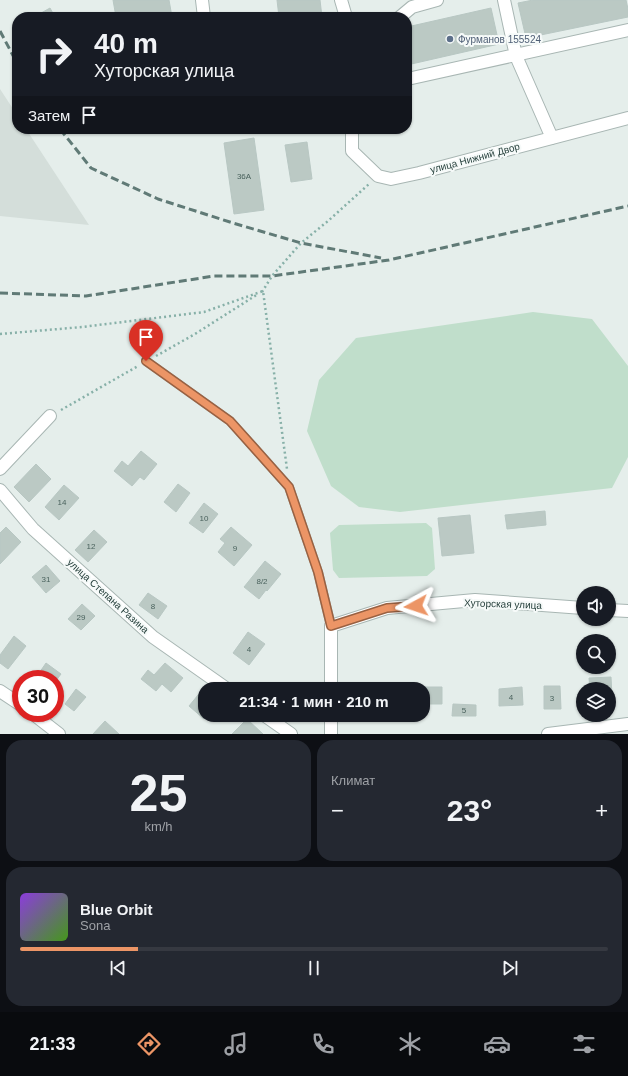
<!DOCTYPE html>
<html lang="ru">
<head>
<meta charset="utf-8">
<style>
  :root { --surface:#171b24; --page:#242831; --text:#f1f3f6; --muted:#9ea1a6; --line:#363941; --accent:#ec9566 }
  body { margin:0; font-family:Arial,sans-serif; background:var(--page); color:var(--text); height:100vh; display:flex; flex-direction:column; font-size:15px; white-space:nowrap }
  * { box-sizing:border-box; margin:0 }
  p { font-size:13px; color:var(--muted) }
  .icon { flex:none; width:22px; height:22px; fill:none; stroke:currentColor; stroke-width:2; stroke-linecap:round; stroke-linejoin:round }
  .map { position:relative; height:734px; overflow:hidden }
  .details { display:flex; flex-direction:column; gap:6px; padding:6px; background:#0d0f14; flex:1 }
  .details>* { flex:none }
  .hud { position:absolute; left:12px; top:12px; width:400px; height:122px; border-radius:16px; box-shadow:0 1px 3px #0004; background:#171b24; color:var(--text); overflow:hidden }
  .controls { position:absolute; left:576px; top:586px; display:grid; gap:8px }
  .controls a { display:grid; place-items:center; width:40px; height:40px; border-radius:50%; background:var(--surface); box-shadow:0 1px 3px #0004; font-size:20px }
  .speed { position:absolute; left:12px; top:670px; display:flex; gap:8px; font-size:20px; font-weight:700; text-align:center }
  .speed>* { display:grid; place-content:center; width:52px; height:52px; border-radius:50%; background:var(--surface); box-shadow:0 1px 3px #0004; line-height:1 }
  .speed .limit { border:6px solid #d22; background:#fff; color:#111 }
  .pin { position:absolute; display:grid; place-items:center; width:34px; height:34px; color:#fff; margin:-41px -17px; border-radius:50% 50% 50% 0; rotate:-45deg; box-shadow:0 0 4px #0007 }
  .pin .icon { rotate:45deg }
  .me { position:absolute; width:44px; margin:-22px; rotate:265deg; stroke-linejoin:round; filter:drop-shadow(0 0 3px #0008) }
  .turn { display:flex; align-items:center; gap:14px; height:84px; padding:0 16px; font-size:18px }
  .turn .icon { width:52px; height:52px; stroke-width:2.5 }
  .turn b { display:block; font-size:28px; line-height:34px }
  .then { display:flex; align-items:center; height:38px; padding:0 16px; background:#0003; gap:8px; font-size:15px }
  .big { font-size:30px; font-weight:700; line-height:1.1 }
  .details .widget { flex:1; display:flex; flex-direction:column; justify-content:center; gap:6px; min-width:0; padding:0 14px; border-radius:16px; background:var(--page) }
  .details .dial { align-items:center; gap:0 }
  .dial b { font-size:52px; line-height:1 }
  .song { display:flex; align-items:center; gap:12px }
  .cover { width:48px; height:48px; border-radius:6px; background:linear-gradient(135deg,hsl(270 70% 55%),hsl(100 70% 35%)) }
  .played { height:4px; border-radius:2px; background:linear-gradient(90deg,var(--accent) 20%,var(--line) 20%) }
  .keys { display:flex; justify-content:space-around; direction:ltr }
  .heat { display:flex; justify-content:space-between; align-items:center; font-size:22px; direction:ltr }
  .details .tiles { flex:1; display:grid; gap:6px; grid-template-columns:1fr 1fr }
  .widget:last-child { grid-column:span 2 }
  .trip { position:absolute; left:198px; top:682px; width:232px; height:40px; border-radius:16px; background:var(--surface); box-shadow:0 1px 3px #0004; font-weight:700; line-height:40px; text-align:center }
  .menu { display:flex; height:64px; justify-content:space-around; align-items:center; background:#090b0e; color:var(--muted) }
  .menu .icon { width:28px; height:28px }
  .menu .selected { color:var(--accent) }
  .menu b { font-size:18px; color:var(--text) }
  .map>svg:first-child { display:block }
</style>
</head>
<body>
<div class="map">
<svg width="628" height="734" viewBox="0 0 628 734">
  <rect width="100%" height="100%" fill="#e5eeeb"/>
  <path fill="#d4deda" d="M0,89L17,115V129H26L89,225L0,216Z"/>
  <path fill="#c0decb" d="M533,312L592,319L628,366V457L612,488L400,512L359,507L331,486L307,431L319,380L356,338Z
    M426,523L432,528L435,569L427,576L339,578L333,570L330,533L339,525Z"/>
  <path fill="#bbc9c4" stroke="#b8c7c3" d="M113,0H169L172,17H116Z
    M277,0H320L322,17H279Z
    M533,0H626L628,9V17L526,38L518,3Z
    M50,8L55,17H34Z
    M491,8L499,44L407,65V27Z
    M254,138L264,210L234,214L224,143Z
    M307,142L312,179L291,182L285,145Z
    M141,451L157,464L144,480L140,477L132,486L114,471L122,461L128,466Z
    M36,464L51,479L29,502L14,487Z
    M178,484L190,493L176,512L164,502Z
    M64,485L79,498L59,520L45,507Z
    M204,503L218,514L203,533L189,523Z
    M545,511L546,525L507,529L505,515Z
    M470,515L474,553L442,556L438,518Z
    M6,527L21,542L0,564V533Z
    M231,527L252,545L234,566L218,552L225,543L220,539Z
    M94,530L107,542L88,562L75,550Z
    M265,561L281,574L267,591L266,590L259,599L244,587Z
    M46,565L60,581L46,593L32,577Z
    M148,593L167,606L158,619L139,605Z
    M82,604L95,616L81,630L68,619Z
    M248,632L265,644L249,665L233,653Z
    M14,636L26,646L8,669L0,663V655Z
    M46,663L61,674L55,682V679H35Z
    M165,663L183,678L171,692L162,684L156,691L141,679L148,670L154,675Z
    M611,677L612,696H609V689H590L589,678Z
    M544,686H560L561,709H544Z
    M372,687H392V689H372Z
    M422,687H442V704H423V689H422Z
    M522,687L523,705L499,706V689Z
    M76,689L86,697L74,711L65,704Z
    M203,689L205,691V715H207L204,719L189,706Z
    M453,704L476,705V716H452Z
    M337,715H362V720H336Z
    M247,719L263,734H232Z
    M105,721L119,734H93Z"/>
  <g fill="none" stroke-linecap="round" stroke-linejoin="round">
    <defs>
      <path id="service" d="M146,361L230,421L289,487L318,572L331,626"/>
      <path id="minor" d="M202,0L204,17
        M341,0L346,17
        M504,0L516,56L552,138
        M400,17L412,7L437,0
        M412,78L628,30
        M352,129V151L378,176L391,179L419,173L628,118
        M0,469L50,416
        M0,490L33,529L153,637L227,689
        M609,610L628,611
        M331,689V626L387,608L475,600L583,608
        M0,691L21,705
        M32,713L59,734
        M264,715L291,734
        M331,734V715"/>
      <path id="tertiary" d="M548,734L628,724"/>
    </defs>
    <use href="#service" stroke="#a8b6b3" stroke-width="10"/>
    <use href="#minor" stroke="#a8b6b3" stroke-width="14"/>
    <use href="#tertiary" stroke="#a8b6b3" stroke-width="14"/>
    <path stroke="#87b0a8" stroke-width="2.5" stroke-dasharray="2 3" stroke-linecap="butt" d="M262,292L272,276L301,243L328,221L369,184
      M0,334L82,327L204,312L263,291L287,469
      M156,356L195,334L258,294
      M61,410L138,366"/>
    <use href="#service" stroke="#fff" stroke-width="8"/>
    <use href="#minor" stroke="#fff" stroke-width="12"/>
    <use href="#tertiary" stroke="#fff" stroke-width="12"/>
    <path stroke="#607a76" stroke-width="3" stroke-dasharray="8 4" stroke-linecap="butt" d="M0,31L17,63
      M60,129L91,168L158,199L233,223L301,243L381,258
      M0,293L86,296L214,276H272L389,260L628,206"/>
  </g>
  <g fill="none" stroke-linecap="round" stroke-linejoin="round">
    <defs>
      <path id="route" d="M146,361L230,421L289,487L318,572L331,626L387,608L416,606"/>
    </defs>
    <use href="#route" stroke="#996142" stroke-width="10"/>
    <use href="#route" stroke="#ec9566" stroke-width="7"/>
  </g>
  <circle fill="#5c6f8a" stroke="#f6faf9" stroke-width="1.5" cx="450" cy="39" r="4"/>
  <g text-anchor="middle" dominant-baseline="central" stroke-width="4" stroke-linejoin="round" paint-order="stroke">
    <g font-size="8" fill="#4a625d">
      <text x="244" y="176">36А</text>
      <text x="62" y="502">14</text>
      <text x="204" y="518">10</text>
      <text x="91" y="546">12</text>
      <text x="235" y="548">9</text>
      <text x="46" y="579">31</text>
      <text x="262" y="581">8/2</text>
      <text x="153" y="606">8</text>
      <text x="81" y="617">29</text>
      <text x="249" y="649">4</text>
      <text x="511" y="697">4</text>
      <text x="552" y="698">3</text>
      <text x="464" y="710">5</text>
    </g>
    <g font-size="10" fill="#4e5e75" stroke="#f6faf9" text-anchor="start">
      <text x="458" y="39">Фурманов 155524</text>
    </g>
    <g font-size="10" fill="#253f3b" stroke="#f6faf9">
      <text transform="translate(475 158) rotate(-15)">улица Нижний Двор</text>
      <text transform="translate(108 596) rotate(42)">улица Степана Разина</text>
      <text transform="translate(503 604) rotate(2)">Хуторская улица</text>
    </g>
  </g>
</svg>
<div class="controls">
<a><svg class="icon" aria-label="sound" viewBox="0 0 24 24"><path d="M4 9h4l5-4v14l-5-4H4zM17 9q2 3 0 6"/></svg></a>
<a><svg class="icon" aria-label="search" viewBox="0 0 24 24"><circle cx="10" cy="10" r="6"/><path d="M15 15l6 6"/></svg></a>
<a><svg class="icon" aria-label="layers" viewBox="0 0 24 24"><path d="M12 4l9 5-9 5-9-5zM3 14l9 5 9-5"/></svg></a>
</div>
<div class="speed"><div class="limit">30</div></div>
<div class="pin" style="left:146px;top:361px;background:#d93025"><svg class="icon" aria-label="arrive" viewBox="0 0 24 24"><path d="M6 21V4h12l-3 4 3 4H6"/></svg></div>
<svg class="me" style="left:416px;top:606px" viewBox="-20 -20 40 40"><path d="M0-17L14 15 0 8-14 15z" fill="#ec9566" stroke="#fff" stroke-width="4"/></svg>
<div class="trip">21:34 · 1 мин · 210 m</div>
<div class="hud">
<div class="turn"><svg class="icon" aria-label="right" viewBox="0 0 24 24"><path d="M7 20v-9h11M14 6l5 5-5 5"/></svg><div><b>40 m</b>Хуторская улица</div></div>
<div class="then">Затем<svg class="icon" aria-label="arrive" viewBox="0 0 24 24"><path d="M6 21V4h12l-3 4 3 4H6"/></svg></div>
</div>
</div>
<section class="details">
<div class="tiles">
<div class="widget dial"><b>25</b><p>km/h</p></div>
<div class="widget"><p>Климат</p>
<div class="heat"><a>−</a><b class="big">23°</b><a>+</a></div>
</div>
<div class="widget">
<div class="song"><i class="cover"></i><div><b>Blue Orbit</b><p>Sona</p></div></div>
<div class="played"></div>
<div class="keys"><svg class="icon" aria-label="previous" viewBox="0 0 24 24"><path d="M18 5L8 12l10 7zM5 5v14"/></svg><svg class="icon" aria-label="pause" viewBox="0 0 24 24"><path d="M8 5v14M16 5v14"/></svg><svg class="icon" aria-label="next" viewBox="0 0 24 24"><path d="M6 5l10 7-10 7zM19 5v14"/></svg></div>
</div>
</div>
</section>
<nav class="menu">
<b>21:33</b>
<svg class="icon selected" aria-label="directions" viewBox="0 0 24 24"><path d="M12 3l9 9-9 9-9-9zM9 14v-3h6M13 9l2 2-2 2"/></svg>
<svg class="icon" aria-label="music" viewBox="0 0 24 24"><path d="M9 18V5l10-2v13"/><circle cx="6" cy="18" r="3"/><circle cx="16" cy="16" r="3"/></svg>
<svg class="icon" aria-label="phone" viewBox="0 0 24 24"><path d="M5 4h4l2 5-3 2q2 4 5 5l2-3 5 2v4C11 20 4 13 5 4z"/></svg>
<svg class="icon" aria-label="climate" viewBox="0 0 24 24"><path d="M12 3v18M4 7l16 10M4 17L20 7"/></svg>
<svg class="icon" aria-label="car" viewBox="0 0 24 24"><path d="M5 17H2v-5l4-1 3-4h7l3 4 3 1v5h-3M9 17h6M6 11h13"/><circle cx="7" cy="17" r="2"/><circle cx="17" cy="17" r="2"/></svg>
<svg class="icon" aria-label="filters" viewBox="0 0 24 24"><path d="M4 7h16M4 17h16"/><circle cx="9" cy="7" r="2"/><circle cx="15" cy="17" r="2"/></svg>
</nav>
</body>
</html>
